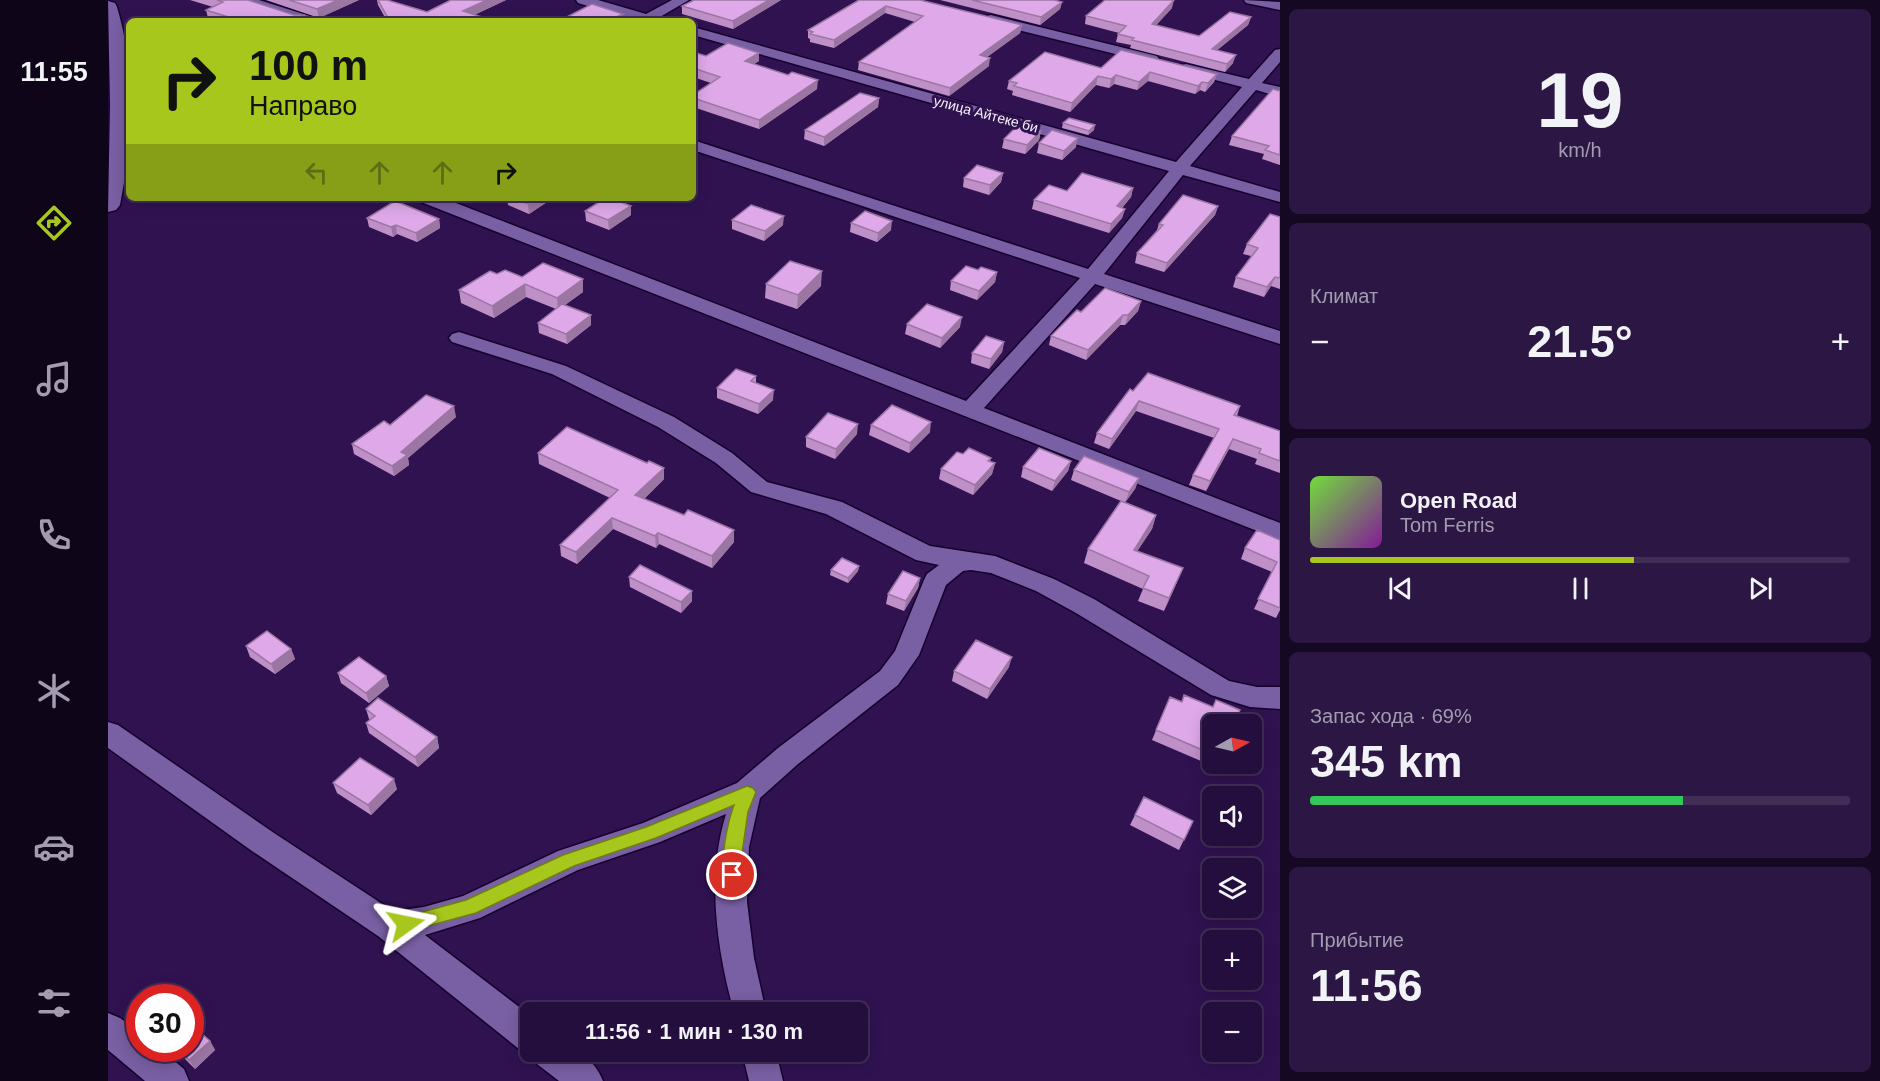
<!DOCTYPE html>
<html lang="ru">
<head>
<meta charset="utf-8">
<style>
  :root { --surface:#240e3d; --page:#2c1744; --text:#f1f3f6; --muted:#a39cb0; --line:#412e57; --accent:#a8c71d }
  body { margin:0; font-family:Helvetica,sans-serif; background:var(--page); color:var(--text); height:100vh; display:flex; flex-direction:column; font-size:22px; white-space:nowrap }
  * { box-sizing:border-box; margin:0 }
  p { font-size:20px; color:var(--muted) }
  .icon { flex:none; width:33px; height:33px; fill:none; stroke:currentColor; stroke-width:2; stroke-linecap:round; stroke-linejoin:round }
  .map { position:relative; flex:1; overflow:hidden }
  .side { display:flex; flex-direction:column; gap:9px; padding:9px; background:#140822; width:600px }
  .side>* { flex:none }
  .guide { position:absolute; left:18px; top:18px; width:570px; height:183px; border-radius:9px; box-shadow:0 3px 15px #0003,0 0 0 2px var(--line); background:#a8c71d; color:#111; overflow:hidden }
  .needle { width:39px; rotate:82deg }
  .tools { position:absolute; left:1094px; top:714px; display:grid; gap:12px }
  .tools a { display:grid; place-items:center; width:60px; height:60px; border-radius:9px; background:var(--surface); box-shadow:0 3px 15px #0003,0 0 0 2px var(--line); font-size:30px }
  .speed { position:absolute; left:18px; top:984px; display:flex; gap:12px; font-size:30px; font-weight:700; text-align:center }
  .speed>* { display:grid; place-content:center; width:78px; height:78px; border-radius:50%; background:var(--surface); box-shadow:0 3px 15px #0003,0 0 0 2px var(--line); line-height:1 }
  .speed .limit { border:9px solid #d22; background:#fff; color:#111 }
  .pin { position:absolute; display:grid; place-items:center; width:51px; height:51px; color:#fff; margin:-26px; border:3px solid #fff; border-radius:50%; box-shadow:0 2px 6px #0007 }
  .me { position:absolute; width:66px; margin:-33px; rotate:78deg; stroke-linejoin:round; filter:drop-shadow(0 0 4px #0008) }
  .turn { display:flex; align-items:center; gap:21px; height:126px; padding:0 24px; font-size:27px }
  .turn .icon { width:78px; height:78px; stroke-width:2.5 }
  .turn b { display:block; font-size:42px; line-height:51px }
  .lanes { display:flex; align-items:center; height:57px; padding:0 24px; background:#0003; justify-content:center; gap:30px; direction:ltr }
  .lanes .off { opacity:.35 }
  .big { font-size:45px; font-weight:800; line-height:1.1 }
  .side .card { flex:1; display:flex; flex-direction:column; justify-content:center; gap:9px; min-width:0; padding:0 21px; border-radius:9px; background:var(--page) }
  .side .dial { align-items:center; gap:0 }
  .dial b { font-size:78px; line-height:1 }
  .song { display:flex; align-items:center; gap:18px }
  .cover { width:72px; height:72px; border-radius:9px; background:linear-gradient(135deg,hsl(100 70% 55%),hsl(290 70% 35%)) }
  .played { height:6px; border-radius:3px; background:linear-gradient(90deg,var(--accent) 60%,var(--line) 60%) }
  .keys { display:flex; justify-content:space-around; direction:ltr }
  .heat { display:flex; justify-content:space-between; align-items:center; font-size:33px; direction:ltr }
  .charge { height:9px; border-radius:4px; background:linear-gradient(90deg,#34c759 69%,var(--line) 0) }
  .trip { position:absolute; left:412px; top:1002px; width:348px; height:60px; border-radius:9px; background:var(--surface); box-shadow:0 3px 15px #0003,0 0 0 2px var(--line); font-weight:800; line-height:60px; text-align:center }
  main { display:flex; flex:1; min-height:0 }
  .menu { display:flex; flex-direction:column; width:108px; justify-content:space-around; align-items:center; background:#0e0618; color:var(--muted) }
  .menu .icon { width:42px; height:42px }
  .menu .current { color:var(--accent) }
  .menu b { font-size:27px; color:var(--text) }
  .map>svg:first-child { display:block }
</style>
</head>
<body>
<main>
<nav class="menu">
<b>11:55</b>
<svg class="icon current" aria-label="directions" viewBox="0 0 24 24"><path d="M12 3l9 9-9 9-9-9zM9 14v-3h6M13 9l2 2-2 2"/></svg>
<svg class="icon" aria-label="music" viewBox="0 0 24 24"><path d="M9 18V5l10-2v13"/><circle cx="6" cy="18" r="3"/><circle cx="16" cy="16" r="3"/></svg>
<svg class="icon" aria-label="phone" viewBox="0 0 24 24"><path d="M5 4h4l2 5-3 2q2 4 5 5l2-3 5 2v4C11 20 4 13 5 4z"/></svg>
<svg class="icon" aria-label="climate" viewBox="0 0 24 24"><path d="M12 3v18M4 7l16 10M4 17L20 7"/></svg>
<svg class="icon" aria-label="car" viewBox="0 0 24 24"><path d="M5 17H2v-5l4-1 3-4h7l3 4 3 1v5h-3M9 17h6M6 11h13"/><circle cx="7" cy="17" r="2"/><circle cx="17" cy="17" r="2"/></svg>
<svg class="icon" aria-label="filters" viewBox="0 0 24 24"><path d="M4 7h16M4 17h16"/><circle cx="9" cy="7" r="2"/><circle cx="15" cy="17" r="2"/></svg>
</nav>
<div class="map">
<svg width="1172" height="1081" viewBox="0 0 1172 1081">
  <rect width="100%" height="100%" fill="#301251"/>
  <g fill="none" stroke-linecap="round" stroke-linejoin="round">
    <defs>
      <path id="street" d="M130,0H151L208,18L210,21H189L132,3Z
        M468,0H490L538,14L564,0H581L552,17L556,21H528L470,3Z
        M1136,0L1172,2V10L1138,3Z
        M883,15L1049,56L1051,59L1044,63L878,22L876,19L878,16Z
        M585,27L1068,162L1134,87L1073,71L1071,68L1073,65L1078,64L1141,79L1167,50L1172,49V62L1154,83L1172,87V97L1148,90L1082,166L1172,192V202L1075,175L996,274L1172,331V344L987,284L876,408L1172,523V540L313,202L310,198H335L858,401L972,278L585,150V140L980,269L1061,171L585,35Z
        M351,332L458,366L566,417L624,453L659,482L734,502L822,546L887,556L946,579L986,599L1121,681L1149,687H1172V709L1142,707L1103,695L968,613L928,591L883,573L863,570L855,571L838,585L811,655L790,685L690,764L652,798L641,847L639,902L646,958L658,1012H626C609,950 598,878 618,814L552,842L470,870L372,918L317,935L423,1016V1052C455,1052 481,1046 495,1081H451L429,1064L424,1053L411,1049L270,936L144,851L0,748V722L10,725L166,833L285,911L316,907L355,896L450,851L535,823L629,783L670,748L772,671L787,651L816,580L819,574L831,565L808,560L718,514L643,492L608,463L550,427L444,374L344,342L341,338L344,334Z
        M0,1013L12,1018L32,1033V1048H51L76,1069L81,1081H37L0,1050Z
        M634,1052H668L675,1081H641Z"/>
      <path id="secondary" d="M0,1L7,3L9,7C28,70 25,141 12,205L8,210L0,212L2,105Z"/>
    </defs>
    <use href="#street" stroke="#16012d" stroke-width="3"/>
    <use href="#secondary" stroke="#16012d" stroke-width="3"/>
    <use href="#street" fill="#795fa3" fill-rule="evenodd"/>
    <use href="#secondary" fill="#795fa3" fill-rule="evenodd"/>
  </g>
  <path fill="#bf90c8" d="M82,0H140L198,21H109L100,18L98,10L105,7Z
    M158,0H251L211,18Z
    M269,0H279L319,12L343,0H398L366,15L386,21H279L270,5Z
    M673,0L625,29L574,14V6Z
    M751,0L914,25L912,33L879,57L881,66L841,96L750,70L751,62L807,22L777,13L726,48L702,42V39L700,38V30Z
    M832,0H926L954,2L952,9L932,25Z
    M1064,8L1048,25L1091,36L1143,17L1140,25L1109,50L1125,63L1117,72L1022,48L1023,45L1008,42L1010,34L1011,33L977,24L978,16Z
    M585,52L598,56L651,53V61L646,64L709,89L651,129L585,107V95L603,83L585,77Z
    M993,68L1109,74L1106,82L1097,92L1092,90L1087,94L1040,81L1029,90L1006,84L1001,88L988,85L962,112L904,95L905,91L899,89L901,81Z
    M1172,91V165L1154,159L1156,154L1121,145L1124,136Z
    M771,98L770,107L716,146L696,139L697,130Z
    M955,123L986,130L980,135L954,128Z
    M933,131L931,140L917,154L894,148L896,139Z
    M931,143L968,147L954,160L929,153Z
    M895,173L893,182L881,195L855,187L856,178Z
    M1025,188L1023,197L1014,208L1017,209L1014,218L1001,233L924,209L926,200L959,191Z
    M216,198H237L227,203Z
    M399,198H439V202L421,214L400,205Z
    M523,206V215L501,230L478,221L477,211Z
    M1110,206L1107,215L1056,272L1027,263L1029,253L1049,230L1051,224Z
    M1172,217V289L1163,286L1156,297L1125,287L1128,277L1143,256L1135,254L1139,244Z
    M259,218L331,219L332,228L309,242L289,234L285,237L261,227Z
    M624,220L675,225L656,241L624,229Z
    M743,223L783,230L769,242L742,232Z
    M870,270L889,272L887,282L869,300L842,290L843,281Z
    M389,274L414,277L475,292L457,305L483,315V325L459,344L431,333L430,323L448,309L418,297L386,318L353,303L351,290Z
    M658,284L713,286L689,309L657,298Z
    M1033,301L1030,311L1017,325H1012L978,360L941,345L943,336L973,312Z
    M799,324L852,327L832,348L797,334Z
    M896,342L894,352L881,369L863,363L864,353Z
    M648,376V383L665,400L650,414L609,398V388Z
    M1025,391L1132,406L1129,416L1172,431V473L1147,464L1149,459L1121,449L1098,491L1081,485L1085,475L1106,438L1028,411L1001,449L986,443L989,433Z
    M348,417L300,458L301,465L286,476L246,454L244,444L282,425Z
    M763,425L822,432L801,453L761,435Z
    M749,434L727,459L698,447V437Z
    M430,453L539,463L556,468V479L536,499L626,542L604,568L551,544L548,548L505,529L469,564L453,556L452,545L502,498L431,464Z
    M855,454L883,458L882,462L887,463L884,474L865,495L831,479L833,469Z
    M963,461L960,471L944,491L913,477L915,467Z
    M966,470L1031,478L1027,489L1017,502L1048,515L1044,529L1029,551L1069,582L1056,611L1030,601L1035,589L976,563L980,549L1013,501L963,480Z
    M1172,540V610L1168,618L1146,609L1164,572L1133,559L1137,548Z
    M751,566L750,571L740,583L722,575L723,570Z
    M521,577L584,591V601L573,613L522,587Z
    M812,578L810,588L796,611L778,604L780,594Z
    M138,646L183,649L187,659L167,674L142,657Z
    M901,667L879,699L844,681L846,671Z
    M230,673L278,676L281,686L261,703L233,683Z
    M1062,697L1074,702L1104,724V764H1109L1107,767L1044,740Z
    M258,709L329,737L331,748L310,767L261,733L258,723L262,720L261,719Z
    M225,783L289,789L263,815L229,793Z
    M1027,815L1085,821L1071,850L1022,825Z
    M102,1041L107,1050L87,1069L66,1048H82Z"/>
  <path fill="#9b76a3" d="M230,0H251L211,18L209,9Z
    M379,0H398L356,20L355,11Z
    M661,0H673L625,29V21Z
    M1066,0L1064,8L1042,32L1044,24Z
    M954,2L952,9L932,25L933,17Z
    M778,6L777,13L726,48V40Z
    M515,14L516,21H502Z
    M197,15L198,21H182Z
    M1143,17L1140,25L1101,57L1104,49Z
    M914,25L912,33L871,63L872,55Z
    M651,53V61L637,70V61Z
    M1128,55L1125,63L1117,72L1119,64Z
    M882,58L881,66L841,96L842,88Z
    M1042,72L1040,81L1029,90L1031,82Z
    M1109,74L1106,82L1097,92L1100,83Z
    M1008,75L1006,84L1001,88L1003,79Z
    M990,76L988,85L962,112L964,103Z
    M710,80L709,89L651,129V120Z
    M1094,82L1092,90L1087,94L1090,86Z
    M771,98L770,107L716,146V137Z
    M987,125L986,130L980,135L981,131Z
    M933,131L931,140L917,154L919,145Z
    M970,138L968,147L954,160L956,151Z
    M895,173L893,182L881,195L882,185Z
    M1025,188L1023,197L1007,216L1009,206Z
    M226,198H237L227,203Z
    M430,198H439V202L421,214L420,204Z
    M523,206V215L501,230L500,220Z
    M1110,206L1107,215L1056,272L1059,263Z
    M1017,209L1014,218L1001,233L1003,224Z
    M676,216L675,225L656,241L657,231Z
    M331,219L332,228L309,242L308,233Z
    M784,221L783,230L769,242L770,233Z
    M288,225L289,234L285,237L283,227Z
    M714,271L713,286L689,309L690,295Z
    M889,272L887,282L869,300L871,291Z
    M1167,277L1163,286L1156,297L1159,287Z
    M475,279V292L450,310L449,298Z
    M417,284L418,297L386,318L384,306Z
    M1033,301L1030,311L1017,325L1020,315Z
    M483,315V325L459,344L458,334Z
    M1015,315L1012,325L978,360L980,350Z
    M854,317L852,327L832,348L834,338Z
    M896,342L894,352L881,369L883,359Z
    M666,390L665,400L650,414L651,404Z
    M1031,401L1028,411L1001,449L1004,439Z
    M346,406L348,417L300,458L301,465L286,476L284,466L293,452Z
    M823,422L822,432L801,453L802,443Z
    M750,424L749,434L727,459L728,449Z
    M1125,439L1121,449L1098,491L1102,481Z
    M963,461L960,471L944,491L947,481Z
    M887,463L884,474L865,495L867,485Z
    M556,468V479L528,507L527,495Z
    M1031,478L1027,489L1017,503L1021,492Z
    M1048,515L1044,529L1021,564L1026,550Z
    M504,518L505,529L469,564L468,552Z
    M626,530V542L604,568V556Z
    M550,533L551,544L548,548L547,536Z
    M751,566L750,571L740,583V578Z
    M1075,568L1069,582L1056,611L1061,598Z
    M812,578L810,588L796,611L798,601Z
    M584,591V601L573,613V602Z
    M183,649L187,659L167,674L163,664Z
    M904,657L901,667L879,699L882,689Z
    M278,676L281,686L261,703L258,693Z
    M329,737L331,748L310,767L307,757Z
    M286,779L289,789L263,815L260,805Z
    M102,1041L107,1050L87,1069L81,1060Z"/>
  <path fill="#dea8e9" stroke="#9b76a3" stroke-width="1.5" d="M109,0H140L186,15H197L182,21H133L98,10L115,2Z
    M181,0H230L209,9Z
    M270,0H279L319,12L343,0H379L355,11L386,21H289L280,18Z
    M586,0H661L625,21L574,6Z
    M751,0H812L914,25L872,55L882,58L842,88L751,62L815,16L778,6L726,40L702,34L705,32L700,30Z
    M864,0H946L954,2L933,17Z
    M997,0H1066L1044,24L1091,36L1122,12L1143,17L1104,49L1128,55L1119,64L1024,40L1026,38L1010,34L1018,26L978,16Z
    M484,4L515,14L502,20L504,21H451Z
    M620,43L651,53L637,61L680,75L684,72L710,80L651,120L585,98V95L612,77L585,68V52L598,56Z
    M1013,50L1109,74L1100,83L1094,82L1090,86L1042,72L1031,82L1008,75L1003,79L990,76L964,103L906,86L909,83L901,81L937,52L993,68Z
    M1165,89L1172,91V155L1157,150L1161,146L1124,136Z
    M752,93L771,98L716,137L697,130Z
    M961,118L987,125L981,131L955,123Z
    M910,125L933,131L919,145L896,139Z
    M944,130L970,138L956,151L931,143Z
    M869,165L895,173L882,185L856,178Z
    M974,173L1025,188L1009,206L1017,209L1003,224L926,200L941,185L959,191Z
    M1075,195L1110,206L1059,263L1029,253L1055,225L1051,224Z
    M405,198H430L420,204Z
    M497,198H502L523,206L500,220L477,211Z
    M287,201L331,219L308,233L288,225L283,227L259,218Z
    M643,205L676,216L657,231L624,220Z
    M757,211L784,221L770,233L743,223Z
    M1162,214L1172,217V278L1167,277L1159,287L1128,277L1150,248L1139,244Z
    M682,261L714,271L690,295L658,284Z
    M435,263L475,279L449,298L417,284L384,306L351,290L382,271L389,274L397,270L414,277Z
    M858,266L870,270L873,267L889,272L871,291L843,281Z
    M997,288L1033,301L1020,315H1015L980,350L943,336L969,310L973,312Z
    M454,304L483,315L458,334L430,323Z
    M819,304L854,317L834,338L799,324Z
    M878,336L896,342L883,359L864,353Z
    M628,369L648,376L643,381L666,390L651,404L609,388Z
    M1040,373L1132,406L1126,415L1172,431V461L1151,453L1153,449L1125,439L1102,481L1085,475L1111,429L1031,401L1004,439L989,433L1022,389L1025,391Z
    M318,395L346,406L293,452L299,455L284,466L244,444L276,421L282,425Z
    M784,405L823,422L802,443L763,425Z
    M720,413L750,424L728,449L698,437Z
    M459,427L539,463L541,461L556,468L527,495L576,515L580,510L626,530L604,556L550,533L547,536L504,518L468,552L452,545L510,490L430,453Z
    M861,448L883,458L880,461L887,463L867,485L833,469L849,452L855,454Z
    M931,448L963,461L947,481L915,467Z
    M976,456L1031,478L1021,492L966,470Z
    M1013,501L1048,515L1026,550L1075,568L1061,598L1035,588L1041,576L980,549Z
    M1149,530L1172,540V608L1150,599L1169,562L1137,548Z
    M734,558L751,566L740,578L723,570Z
    M532,565L584,591L573,602L521,577Z
    M795,571L812,578L798,601L780,594Z
    M159,631L183,649L163,664L138,646Z
    M868,640L904,657L882,689L846,671Z
    M251,657L278,676L258,693L230,673Z
    M1076,695L1105,707L1108,700L1132,710L1126,724H1104V754L1048,730L1062,697L1074,702Z
    M270,698L329,737L307,757L258,723L267,716L258,709Z
    M252,758L286,779L260,805L225,783Z
    M1036,797L1085,821L1076,840L1027,815Z
    M82,1023L102,1041L81,1060L69,1048H82Z"/>
  <path fill="#a8c71d" stroke="#6d8113" stroke-width="1.5" d="M639,786L645,788L648,792L640,812L630,881L624,883L618,881C610,865 620,821 626,805L548,838L466,866L368,913L298,932L292,929L290,924L292,918L358,900L455,855L538,827Z"/>
  <g text-anchor="middle" dominant-baseline="central" stroke-width="6" stroke-linejoin="round" paint-order="stroke">
    <g font-size="14" fill="#f6f3fb" stroke="#301251">
      <text transform="translate(878 114) rotate(15)">улица Айтеке би</text>
    </g>
  </g>
</svg>
<div class="tools">
<a><svg class="needle" viewBox="-14 -14 28 28"><path d="M0-13l5 13h-10z" fill="#e53935"/><path d="M0 13l5-13h-10z" fill="#a39cb0"/></svg></a>
<a><svg class="icon" aria-label="sound" viewBox="0 0 24 24"><path d="M4 9h4l5-4v14l-5-4H4zM17 9q2 3 0 6"/></svg></a>
<a><svg class="icon" aria-label="layers" viewBox="0 0 24 24"><path d="M12 4l9 5-9 5-9-5zM3 14l9 5 9-5"/></svg></a>
<a>+</a>
<a>−</a>
</div>
<div class="speed"><div class="limit">30</div></div>
<div class="pin" style="left:624px;top:875px;background:#d93025"><svg class="icon" aria-label="arrive" viewBox="0 0 24 24"><path d="M6 21V4h12l-3 4 3 4H6"/></svg></div>
<svg class="me" style="left:298px;top:924px" viewBox="-20 -20 40 40"><path d="M0-17L14 15 0 8-14 15z" fill="#a8c71d" stroke="#fff" stroke-width="4"/></svg>
<div class="trip">11:56 · 1 мин · 130 m</div>
<div class="guide">
<div class="turn"><svg class="icon" aria-label="right" viewBox="0 0 24 24"><path d="M7 20v-9h11M14 6l5 5-5 5"/></svg><div><b>100 m</b>Направо</div></div>
<div class="lanes"><svg class="icon off" aria-label="left" viewBox="0 0 24 24"><path d="M17 20v-9H6M10 6l-5 5 5 5"/></svg><svg class="icon off" aria-label="ahead" viewBox="0 0 24 24"><path d="M12 20V5M6 11l6-6 6 6"/></svg><svg class="icon off" aria-label="ahead" viewBox="0 0 24 24"><path d="M12 20V5M6 11l6-6 6 6"/></svg><svg class="icon" aria-label="right" viewBox="0 0 24 24"><path d="M7 20v-9h11M14 6l5 5-5 5"/></svg></div>
</div>
</div>
<section class="side">
<div class="card dial"><b>19</b><p>km/h</p></div>
<div class="card"><p>Климат</p>
<div class="heat"><a>−</a><b class="big">21.5°</b><a>+</a></div>
</div>
<div class="card">
<div class="song"><i class="cover"></i><div><b>Open Road</b><p>Tom Ferris</p></div></div>
<div class="played"></div>
<div class="keys"><svg class="icon" aria-label="previous" viewBox="0 0 24 24"><path d="M18 5L8 12l10 7zM5 5v14"/></svg><svg class="icon" aria-label="pause" viewBox="0 0 24 24"><path d="M8 5v14M16 5v14"/></svg><svg class="icon" aria-label="next" viewBox="0 0 24 24"><path d="M6 5l10 7-10 7zM19 5v14"/></svg></div>
</div>
<div class="card"><p>Запас хода · 69%</p><b class="big">345 km</b><div class="charge"></div></div>
<div class="card"><p>Прибытие</p><b class="big">11:56</b></div>
</section>
</main>
</body>
</html>
